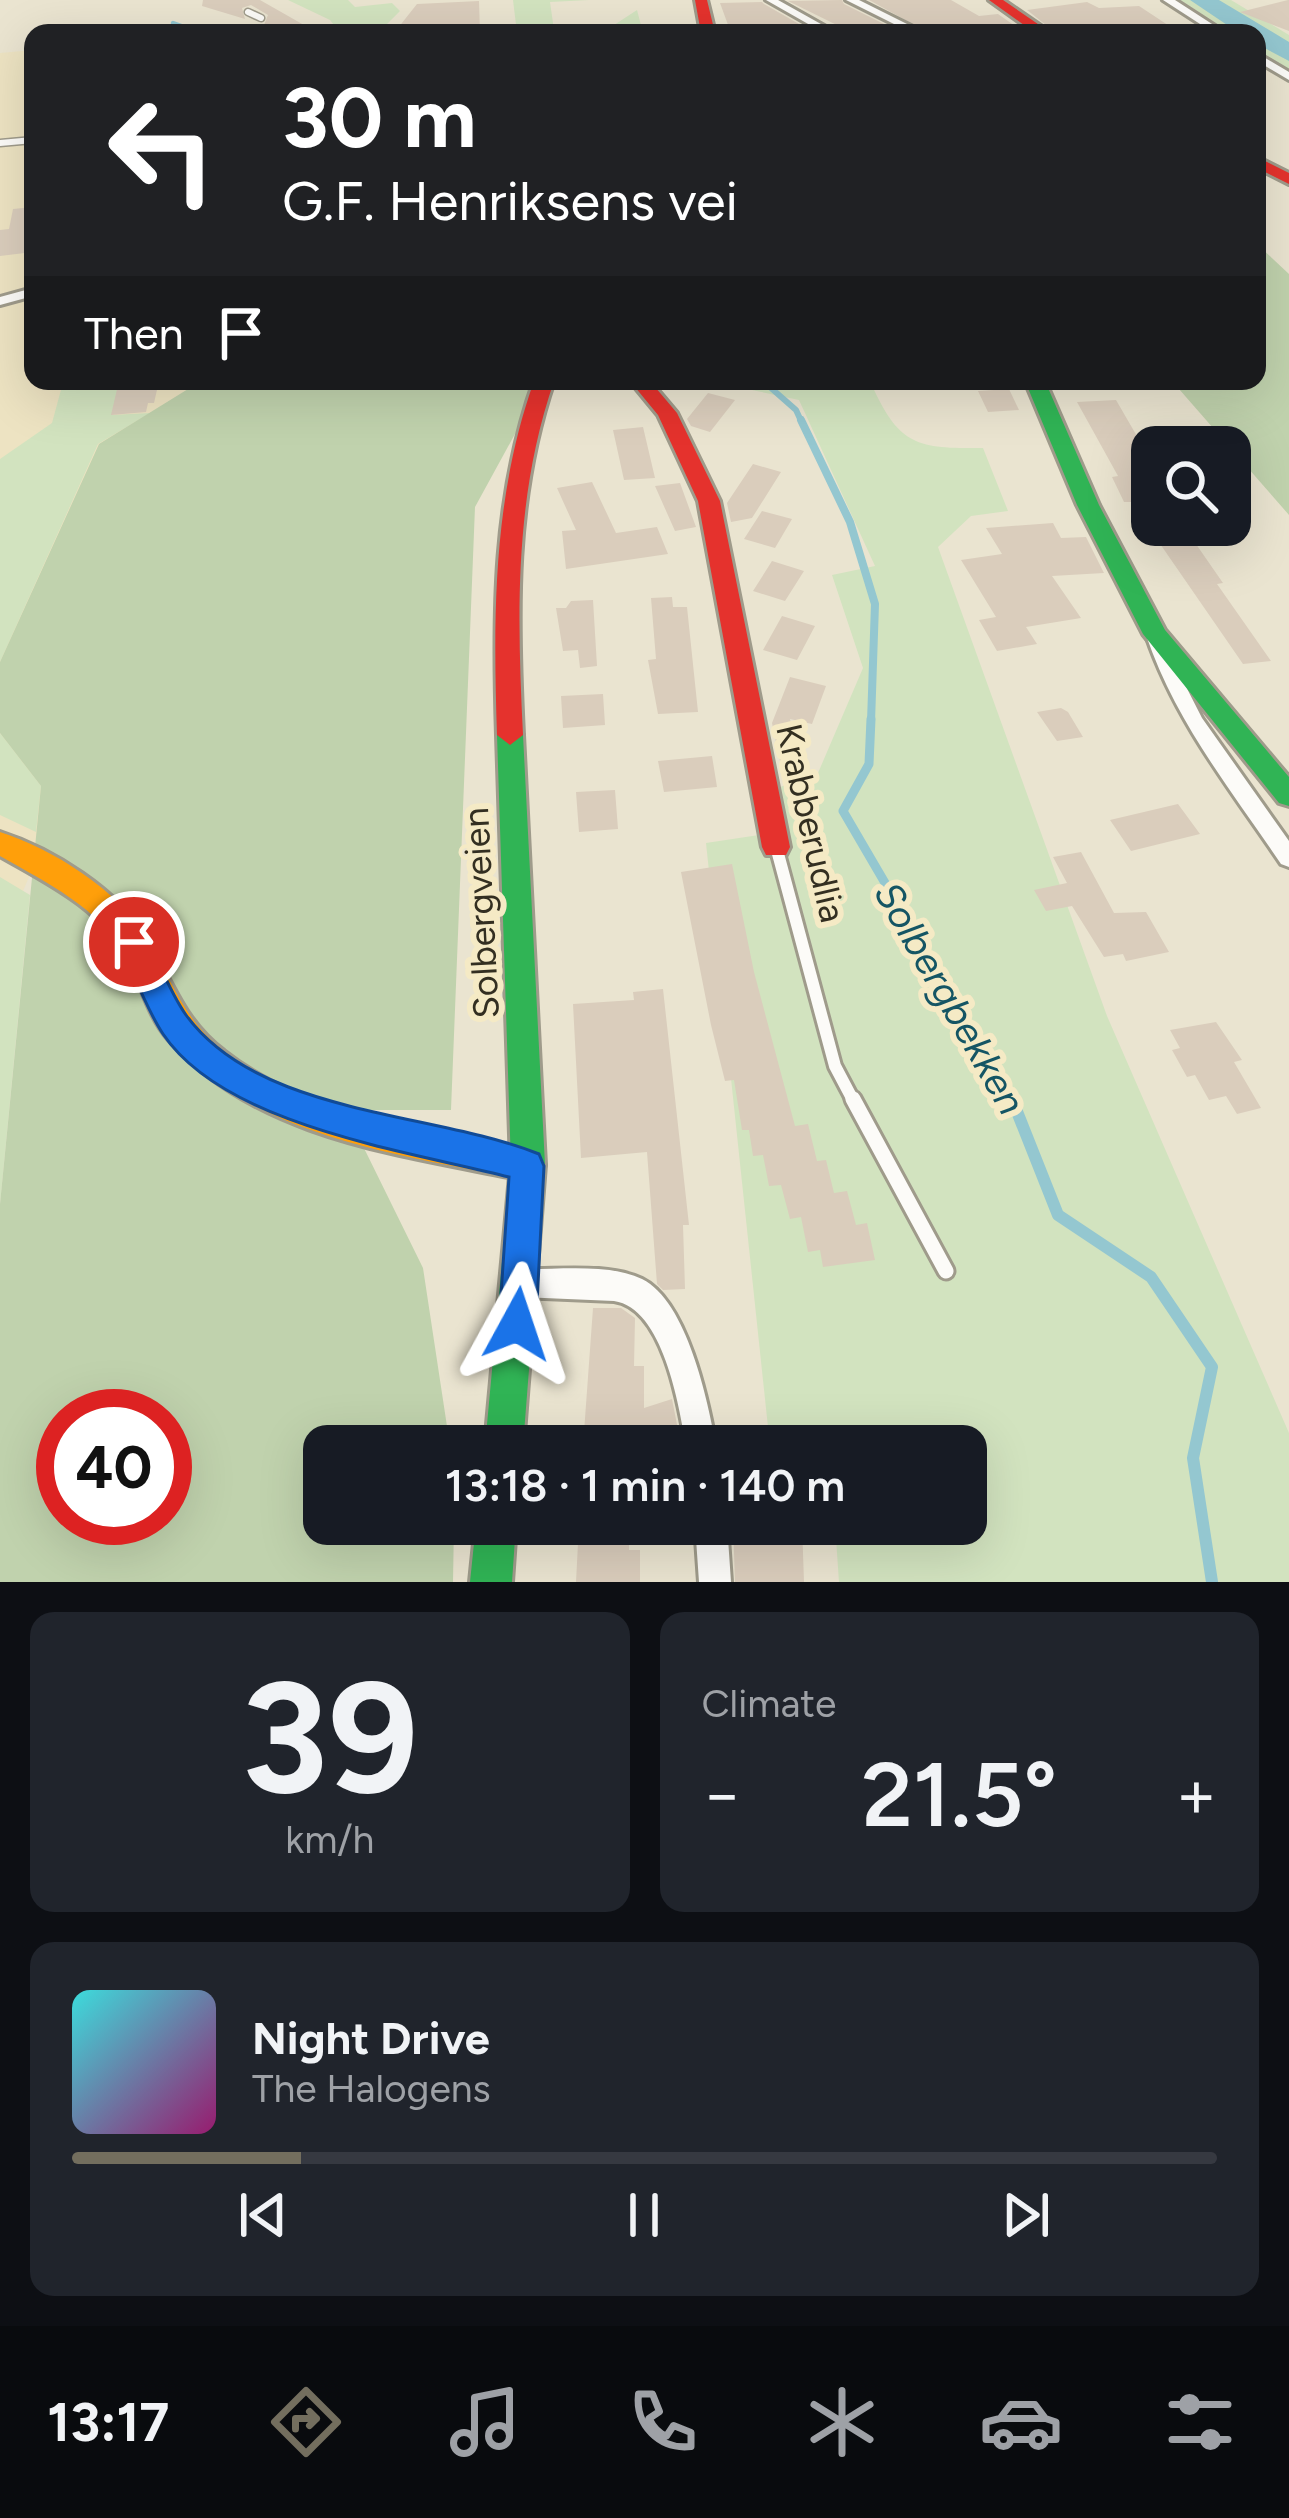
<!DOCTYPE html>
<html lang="en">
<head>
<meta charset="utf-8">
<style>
  :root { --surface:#171b24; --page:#20242c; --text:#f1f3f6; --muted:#9ea1a6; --line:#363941; --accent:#736e5e }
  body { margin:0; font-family:Figtree,sans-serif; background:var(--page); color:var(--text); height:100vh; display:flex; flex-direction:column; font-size:45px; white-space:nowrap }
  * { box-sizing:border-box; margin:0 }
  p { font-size:39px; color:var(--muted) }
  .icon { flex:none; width:66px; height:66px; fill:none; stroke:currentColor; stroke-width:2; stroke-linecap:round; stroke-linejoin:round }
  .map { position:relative; height:1582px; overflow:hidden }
  .panel { display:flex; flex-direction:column; gap:30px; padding:30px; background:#0d0f14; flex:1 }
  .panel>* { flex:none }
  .guide { position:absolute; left:24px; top:24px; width:1242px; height:366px; border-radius:24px; box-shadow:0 12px 48px #0002; background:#202124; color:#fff; overflow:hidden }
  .buttons { position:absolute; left:1131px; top:426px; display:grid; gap:24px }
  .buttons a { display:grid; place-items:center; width:120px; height:120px; border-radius:24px; background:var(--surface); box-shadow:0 12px 48px #0002; font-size:60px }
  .speed { position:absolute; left:36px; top:1389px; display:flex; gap:24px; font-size:60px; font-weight:700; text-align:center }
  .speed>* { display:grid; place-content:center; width:156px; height:156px; border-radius:50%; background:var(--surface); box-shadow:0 12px 48px #0002; line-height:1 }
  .speed .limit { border:18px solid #d22; background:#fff; color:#111 }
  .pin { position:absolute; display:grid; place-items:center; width:102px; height:102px; color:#fff; margin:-51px; border:6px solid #fff; border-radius:50%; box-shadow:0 3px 12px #0007 }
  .me { position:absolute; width:132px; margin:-66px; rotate:5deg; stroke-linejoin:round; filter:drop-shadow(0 0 9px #0008) }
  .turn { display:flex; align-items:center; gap:42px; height:252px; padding:0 60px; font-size:54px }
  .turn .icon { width:156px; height:156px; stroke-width:2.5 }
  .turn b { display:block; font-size:84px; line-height:102px }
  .then { display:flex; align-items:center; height:114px; padding:0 60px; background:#0003; gap:24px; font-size:45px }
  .big { font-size:90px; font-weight:600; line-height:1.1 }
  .panel .card { flex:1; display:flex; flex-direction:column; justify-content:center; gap:18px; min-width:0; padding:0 42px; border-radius:24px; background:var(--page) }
  .panel .dial { align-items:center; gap:0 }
  .dial b { font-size:156px; line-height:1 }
  .song { display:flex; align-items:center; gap:36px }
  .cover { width:144px; height:144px; border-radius:18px; background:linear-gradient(135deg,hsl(180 70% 55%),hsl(320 70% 35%)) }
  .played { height:12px; border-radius:6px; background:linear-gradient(90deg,var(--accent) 20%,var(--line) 20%) }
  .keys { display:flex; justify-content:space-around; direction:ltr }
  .heat { display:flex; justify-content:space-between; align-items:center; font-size:66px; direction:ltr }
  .panel .tiles { flex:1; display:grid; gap:30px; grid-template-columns:1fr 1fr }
  .card:last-child { grid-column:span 2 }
  .trip { position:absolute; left:303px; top:1425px; width:684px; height:120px; border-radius:24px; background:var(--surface); box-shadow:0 12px 48px #0002; font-weight:600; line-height:120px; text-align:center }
  .dock { display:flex; height:192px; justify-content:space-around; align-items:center; background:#090b0e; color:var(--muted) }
  .dock .icon { width:84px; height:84px }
  .dock .active { color:var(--accent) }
  .dock b { font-size:54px; color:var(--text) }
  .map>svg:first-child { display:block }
</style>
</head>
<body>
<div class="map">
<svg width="1289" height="1582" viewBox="0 0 1289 1582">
  <rect width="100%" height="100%" fill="#eae4d0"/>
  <path fill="#ede3c2" d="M33,50V381H237L0,946V53Z"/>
  <path fill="#d2e3bf" d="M288,0H348L355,7L392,3L400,11L387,24L394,28L390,33H340L330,20Z
    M513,0H589L550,2L554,30L611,27L637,10L643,33H517Z
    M1180,0H1231L1289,35V71L1257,50V33H1231Z
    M88,381H121L112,415L150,413L98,444L0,662V459L52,423L62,386Z
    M709,381H870C898,444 914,449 983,448L1008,511L971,516L938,547L1107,1016L1289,1433V1582H839L835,1524H966V1446H770L706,843L772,833V790L818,773L863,668L832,575L875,566L799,400Z
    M0,733L41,786L36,832L0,815Z
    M0,877L30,895L0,1204Z"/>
  <path fill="#c0d2ad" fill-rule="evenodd" d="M1257,244L1289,274V515L1172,381H1257Z
    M201,381H544L475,507L451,1110H365L359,1138L423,1268L450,1446H324V1524H454L453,1582H0V1204L41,786L0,733V662L99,444ZM63,1416H165V1518H63Z"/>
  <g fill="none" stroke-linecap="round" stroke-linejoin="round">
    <path stroke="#94c7d0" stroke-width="4.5" d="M173,23L201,33"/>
    <path stroke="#94c7d0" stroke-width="6" d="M763,381L796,410L802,423"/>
    <path stroke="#94c7d0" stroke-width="8" d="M801,420L850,522L875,604L871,722"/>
    <path stroke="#94c7d0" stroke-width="9" d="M871,719L869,764L843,811L1013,1102"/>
    <path stroke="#94c7d0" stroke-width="12" d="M1012,1099L1058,1215L1151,1277L1212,1367L1193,1458L1212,1582"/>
    <path fill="#94c7d0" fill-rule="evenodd" d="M1190,0H1219L1289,42V61L1257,44V33H1239Z"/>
  </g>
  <path fill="#dacdbc" d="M203,0H260L311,29L305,33L292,24L285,30L264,25L268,15L251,5L242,8L245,19L202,6Z
    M842,0L844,4L902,33H853L788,1Z
    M869,0H951L979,16L998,14L1025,33H959V26L929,33Z
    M1289,0V31L1240,12L1288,0Z
    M479,1L480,33H394L417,4Z
    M762,2L764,4L813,32L731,33L720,3Z
    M1087,2L1099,8L1139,6L1180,33H1056L1027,10Z
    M33,207V252L0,256V230L9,229L13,209Z
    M119,381H159L154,403H148L146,412L111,415Z
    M1009,389L1019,410L988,412L978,391Z
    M708,393L735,400L710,432L691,426L687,419Z
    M1116,400L1152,462V533L1131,502H1124L1112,477L1118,476L1077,402Z
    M643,427L655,478L624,480L613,430Z
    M753,464L781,472L752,518L731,522L727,503Z
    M592,482L616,533L657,527L668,554L566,569L562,531L576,530L557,488Z
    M680,483L696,527L675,531L655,486Z
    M762,511L792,519L775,548L744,539Z
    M1053,523L1061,538L1086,537L1104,573L1052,576L1081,618L1026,627L1037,644L997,651L979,620L996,617L961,560L1002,554L986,528Z
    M1189,534L1223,583L1217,584L1271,661L1243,664L1156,538Z
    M772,561L804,571L785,601L753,591Z
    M672,597L673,607H687L698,712L658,714L648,660L656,659L651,598Z
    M593,600L597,666L580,668L578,650L563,651L556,608H566L571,601Z
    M782,616L815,626L797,660L763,650Z
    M790,677L826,686L812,724L790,719L800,765L781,766L772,723Z
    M603,694L605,725L563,728L561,696Z
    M1061,708L1068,712L1083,737L1057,741L1037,712Z
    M712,756L717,787L664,792L658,761Z
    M615,790L618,829L579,832L576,792Z
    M1178,804L1200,834L1131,851L1110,820Z
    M1081,852L1114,913L1146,912L1169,952L1126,961L1123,954L1104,957L1072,906L1046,911L1034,890L1067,883L1053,857Z
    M732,864L754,972L795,1126L808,1124L817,1161L826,1160L834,1193L847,1191L856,1225L867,1223L875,1260L823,1267L820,1250L808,1252L801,1217L790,1219L781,1185L769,1186L763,1155L753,1156L749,1130H742L734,1080L725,1081L711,1025L681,872Z
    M663,989L689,1225H683L685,1289L663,1290L657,1284L647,1152L581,1158L573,1004L634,1000L633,992Z
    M1216,1022L1242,1060L1234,1062L1261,1108L1237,1114L1226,1096L1209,1100L1195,1075L1187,1077L1172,1050L1180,1048L1170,1030Z
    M593,1308H621L635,1318L634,1366H644V1408L672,1399L680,1440L662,1446H583Z
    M579,1524H629V1550H640V1582H576Z
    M733,1524H802L804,1582H735Z"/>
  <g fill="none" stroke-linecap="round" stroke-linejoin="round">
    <defs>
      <path id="lane-far2" d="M248,12L261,18
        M292,31L298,33
        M0,143L33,140"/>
      <path id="lane-far1" d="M777,850L835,1066L854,1102"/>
      <path id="lane" d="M853,1099L946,1271"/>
      <path id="street" d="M766,0H778L837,33H824Z
        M846,0H859L925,33H912Z
        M1163,0H1175L1226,33H1214Z
        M1257,53L1289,72V80L1257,61Z
        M33,288V296L0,305V297Z
        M1155,629L1164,635L1175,665L1202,718L1289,841V867L1281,864C1231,790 1175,721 1146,635Z
        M521,1269C558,1270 608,1263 642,1279C687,1301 708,1401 716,1446H686C679,1405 663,1308 614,1301L521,1297L511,1293L507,1283L511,1273Z
        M695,1524H727L731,1582H699Z"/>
      <path id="fast" d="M1025,381H1045L1099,505L1165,630L1289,777V806L1279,803L1143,634L1077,505Z
        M510,725L523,735L545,1165L523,1446H485L511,1165L497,735Z
        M476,1524H516L512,1582H470Z"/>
      <path id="slow" d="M0,832C53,849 118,890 147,938C172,980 183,1020 224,1051C308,1118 426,1128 528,1149L540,1154L545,1165L540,1176L528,1181C405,1155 257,1140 168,1039C148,1016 141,984 127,958C100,908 47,883 0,856Z"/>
      <path id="jam" d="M695,0H707L715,33H701Z
        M989,0H1003L1051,33H1035Z
        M1257,157L1289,173V184L1257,168Z
        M534,381H554C514,498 517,614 523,735L510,745L497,735C493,613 493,497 534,381Z
        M630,381H650L677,413L720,501L790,847L786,855H766L762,847L698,501L658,415Z"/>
    </defs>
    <use href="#lane-far2" stroke="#9f9b8b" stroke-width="9"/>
    <use href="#lane-far1" stroke="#9f9b8b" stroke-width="18"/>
    <use href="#lane" stroke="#9f9b8b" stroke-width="21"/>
    <use href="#street" stroke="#9f9b8b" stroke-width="6"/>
    <use href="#fast" stroke="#9f9b8b" stroke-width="6"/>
    <use href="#slow" stroke="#9f9b8b" stroke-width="6"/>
    <use href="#jam" stroke="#9f9b8b" stroke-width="6"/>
    <use href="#lane-far2" stroke="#fcfbf8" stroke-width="6"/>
    <use href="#lane-far1" stroke="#fcfbf8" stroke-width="12"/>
    <use href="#lane" stroke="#fcfbf8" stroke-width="15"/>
    <use href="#street" fill="#fcfbf8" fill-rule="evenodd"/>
    <use href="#fast" fill="#30b455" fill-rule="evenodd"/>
    <use href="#slow" fill="#ff9f0a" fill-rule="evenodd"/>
    <use href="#jam" fill="#e5322d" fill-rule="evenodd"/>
  </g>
  <path fill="#1a73e8" stroke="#114b97" stroke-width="3" d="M134,929L144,933C158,959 169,991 186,1015C260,1116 432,1111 539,1154L544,1166L536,1324L530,1337L517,1342L504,1337L499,1324L509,1177C408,1151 225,1126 163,1034C145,1007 133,971 119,942L123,933Z"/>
  <g text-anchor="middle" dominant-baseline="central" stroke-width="12" stroke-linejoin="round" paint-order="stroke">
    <g font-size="36" fill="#332f21" stroke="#f5eac5">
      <text transform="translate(811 823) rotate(77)">Krabberudlia</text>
      <text transform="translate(481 913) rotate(-93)">Solbergveien</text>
    </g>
    <g font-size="39" font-style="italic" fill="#155564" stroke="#f5eac5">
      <text transform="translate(950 998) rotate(60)">Solbergbekken</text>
    </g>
  </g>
</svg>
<div class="buttons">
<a><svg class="icon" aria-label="search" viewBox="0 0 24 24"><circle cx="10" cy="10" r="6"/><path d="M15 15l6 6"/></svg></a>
</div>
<div class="speed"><div class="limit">40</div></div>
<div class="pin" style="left:134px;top:942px;background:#d93025"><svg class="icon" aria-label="arrive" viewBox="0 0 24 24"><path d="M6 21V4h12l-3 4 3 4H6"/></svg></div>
<svg class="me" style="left:517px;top:1324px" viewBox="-20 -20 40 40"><path d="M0-17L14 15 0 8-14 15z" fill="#1a73e8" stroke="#fff" stroke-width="4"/></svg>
<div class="trip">13:18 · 1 min · 140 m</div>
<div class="guide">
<div class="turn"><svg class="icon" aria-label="left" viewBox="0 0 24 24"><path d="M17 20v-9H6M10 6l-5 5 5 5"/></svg><div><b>30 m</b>G.F. Henriksens vei</div></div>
<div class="then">Then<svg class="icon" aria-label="arrive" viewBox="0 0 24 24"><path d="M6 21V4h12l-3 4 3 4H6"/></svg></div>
</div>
</div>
<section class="panel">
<div class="tiles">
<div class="card dial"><b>39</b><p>km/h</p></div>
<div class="card"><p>Climate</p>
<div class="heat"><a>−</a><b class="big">21.5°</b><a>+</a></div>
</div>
<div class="card">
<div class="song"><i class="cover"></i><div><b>Night Drive</b><p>The Halogens</p></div></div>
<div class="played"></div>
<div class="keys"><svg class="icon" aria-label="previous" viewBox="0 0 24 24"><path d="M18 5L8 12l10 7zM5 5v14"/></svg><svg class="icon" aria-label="pause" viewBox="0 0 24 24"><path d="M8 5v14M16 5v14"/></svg><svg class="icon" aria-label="next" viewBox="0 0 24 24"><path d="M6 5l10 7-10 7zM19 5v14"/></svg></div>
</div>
</div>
</section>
<nav class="dock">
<b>13:17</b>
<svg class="icon active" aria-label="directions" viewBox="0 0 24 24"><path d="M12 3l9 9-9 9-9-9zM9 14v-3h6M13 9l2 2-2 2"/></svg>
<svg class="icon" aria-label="music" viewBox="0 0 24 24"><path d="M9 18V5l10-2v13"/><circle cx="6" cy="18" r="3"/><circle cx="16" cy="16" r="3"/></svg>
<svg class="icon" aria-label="phone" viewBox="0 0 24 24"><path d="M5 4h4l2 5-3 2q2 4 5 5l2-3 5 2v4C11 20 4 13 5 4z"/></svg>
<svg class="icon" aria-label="climate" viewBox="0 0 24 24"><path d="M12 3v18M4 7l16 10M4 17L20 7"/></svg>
<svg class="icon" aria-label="car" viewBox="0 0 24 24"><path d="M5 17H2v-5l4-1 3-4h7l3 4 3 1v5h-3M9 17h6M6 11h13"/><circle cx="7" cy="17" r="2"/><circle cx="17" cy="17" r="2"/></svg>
<svg class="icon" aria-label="filters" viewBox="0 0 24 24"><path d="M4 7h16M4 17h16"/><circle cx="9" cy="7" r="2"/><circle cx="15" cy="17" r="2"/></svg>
</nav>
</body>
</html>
